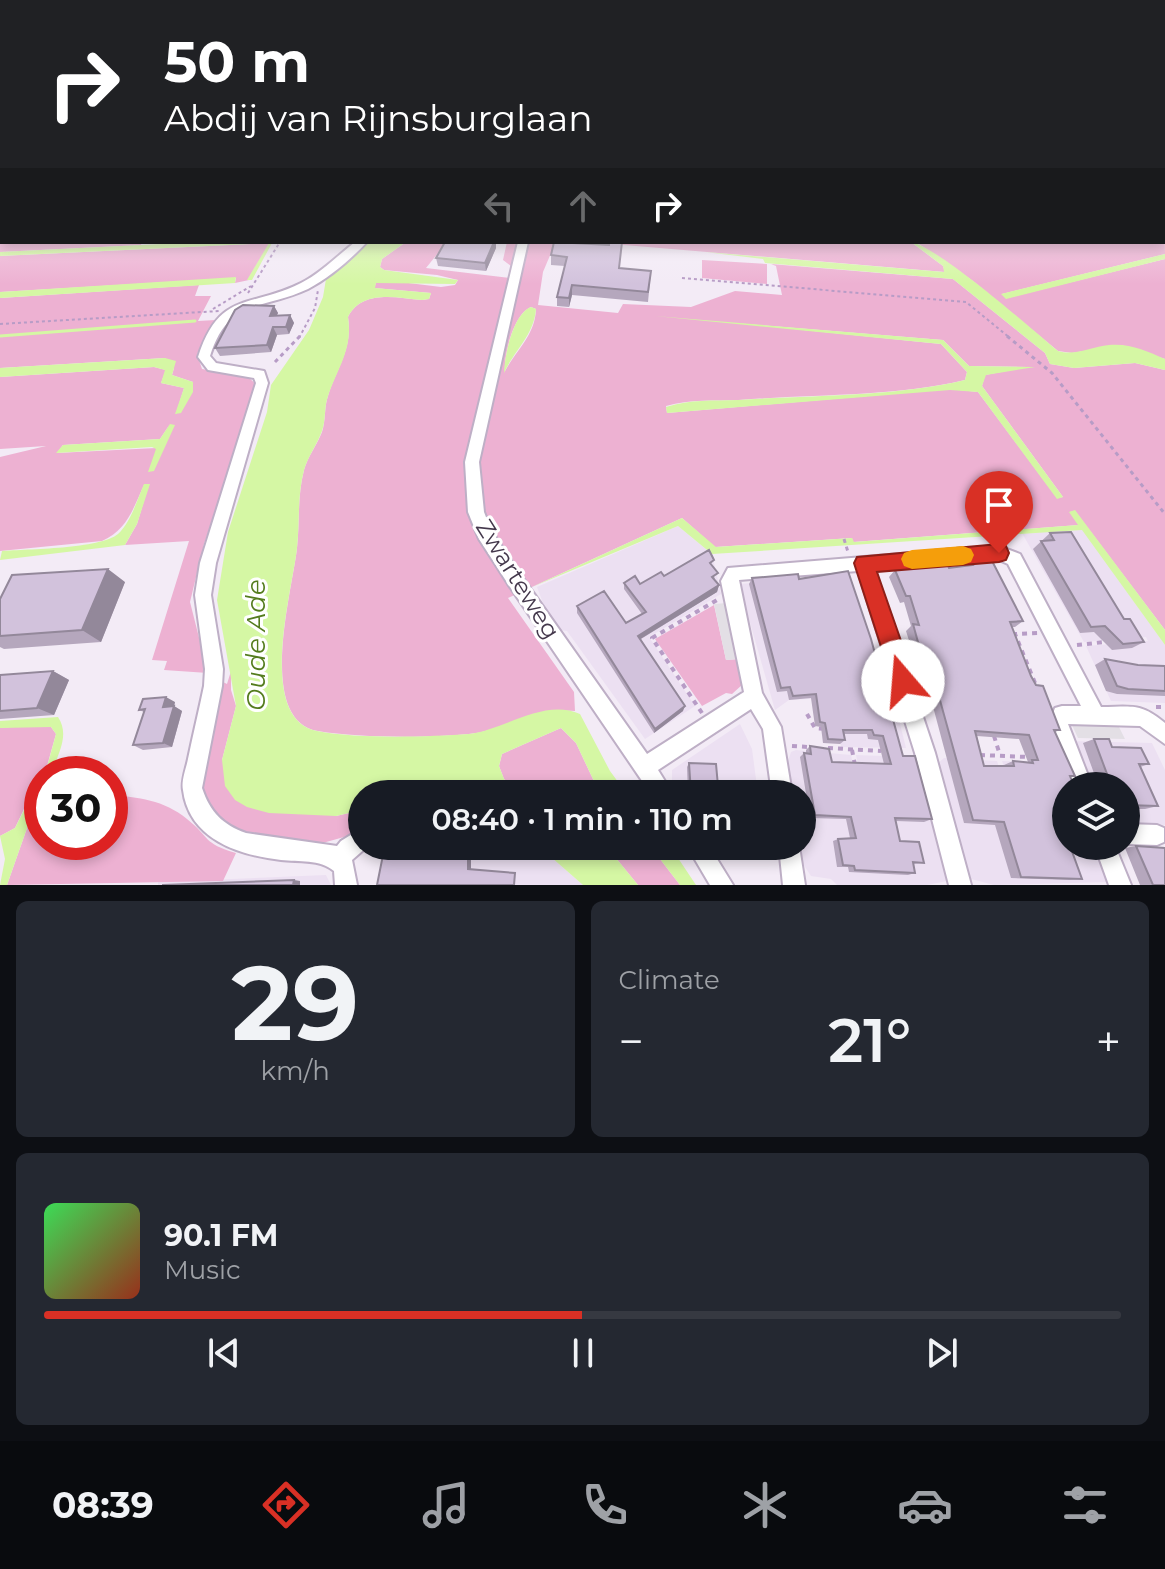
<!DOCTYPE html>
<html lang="en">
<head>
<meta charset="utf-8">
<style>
  :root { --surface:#171b24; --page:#242831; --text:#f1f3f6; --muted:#9ea1a6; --line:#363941; --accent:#d93025 }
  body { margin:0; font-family:Montserrat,sans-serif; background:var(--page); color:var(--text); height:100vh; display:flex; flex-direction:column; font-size:30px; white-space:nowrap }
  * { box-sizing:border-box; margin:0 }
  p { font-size:26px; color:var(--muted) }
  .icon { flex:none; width:44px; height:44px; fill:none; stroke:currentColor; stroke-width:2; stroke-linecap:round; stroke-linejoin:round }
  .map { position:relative; height:885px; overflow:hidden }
  .sheet { display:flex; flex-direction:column; gap:16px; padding:16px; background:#0d0f14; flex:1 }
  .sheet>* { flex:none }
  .guide { position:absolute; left:0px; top:0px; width:1166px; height:244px; box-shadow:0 4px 12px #0003; background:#202124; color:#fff; overflow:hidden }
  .controls { position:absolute; left:1052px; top:772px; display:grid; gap:16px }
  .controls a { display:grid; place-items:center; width:88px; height:88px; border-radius:50%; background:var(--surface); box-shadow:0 4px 12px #0003; font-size:40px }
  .speed { position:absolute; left:24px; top:756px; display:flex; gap:16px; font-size:40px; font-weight:700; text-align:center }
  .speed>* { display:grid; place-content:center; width:104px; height:104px; border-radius:50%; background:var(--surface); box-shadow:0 4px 12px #0003; line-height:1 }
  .speed .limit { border:12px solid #d22; background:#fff; color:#111 }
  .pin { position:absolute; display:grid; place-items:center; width:68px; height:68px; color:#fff; margin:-82px -34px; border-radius:50% 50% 50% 0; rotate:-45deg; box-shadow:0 0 8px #0007 }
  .pin .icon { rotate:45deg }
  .me { position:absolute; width:88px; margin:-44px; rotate:342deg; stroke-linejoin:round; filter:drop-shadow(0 0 6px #0008) }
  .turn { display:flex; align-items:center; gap:28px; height:168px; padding:0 32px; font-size:36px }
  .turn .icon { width:104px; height:104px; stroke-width:2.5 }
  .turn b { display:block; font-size:56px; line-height:68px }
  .lanes { display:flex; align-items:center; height:76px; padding:0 32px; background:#0003; justify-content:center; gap:40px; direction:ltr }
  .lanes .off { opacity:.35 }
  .big { font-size:60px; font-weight:600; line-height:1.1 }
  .sheet .tile { flex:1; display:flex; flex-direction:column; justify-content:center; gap:12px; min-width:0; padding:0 28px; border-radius:12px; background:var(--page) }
  .sheet .dial { align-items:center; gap:0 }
  .dial b { font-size:104px; line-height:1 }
  .song { display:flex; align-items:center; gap:24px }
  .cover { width:96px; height:96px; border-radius:12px; background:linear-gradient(135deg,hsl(130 70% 55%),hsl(10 70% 35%)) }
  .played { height:8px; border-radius:4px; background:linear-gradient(90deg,var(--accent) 50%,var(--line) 50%) }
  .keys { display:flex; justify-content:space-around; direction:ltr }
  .heat { display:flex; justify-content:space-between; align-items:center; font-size:44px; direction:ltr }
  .sheet .tiles { flex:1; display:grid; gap:16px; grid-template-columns:1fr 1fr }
  .tile:last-child { grid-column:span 2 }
  .trip { position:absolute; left:348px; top:780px; width:468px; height:80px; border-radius:40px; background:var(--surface); box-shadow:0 4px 12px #0003; font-weight:600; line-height:80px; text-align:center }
  .menu { display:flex; height:128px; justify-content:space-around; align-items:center; background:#090b0e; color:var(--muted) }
  .menu .icon { width:56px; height:56px }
  .menu .selected { color:var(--accent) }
  .menu b { font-size:36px; color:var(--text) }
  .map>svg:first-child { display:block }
</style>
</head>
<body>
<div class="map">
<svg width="1165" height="885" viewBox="0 0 1165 885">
  <rect width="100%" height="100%" fill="#f3ebf6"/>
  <path fill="#ece0f2" d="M678,526L712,554L721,594L649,637L695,706L645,739L567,631L559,630L547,614L537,587Z
    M1083,530L1165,645V703L1111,701L1086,646L1148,641L1146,637L1084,642L1022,533Z
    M794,580L828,698L789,700L775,710L739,584Z
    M831,684L891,688L906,748L841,747Z
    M740,724L752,749L758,794H680L672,782V770Z
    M1070,741L1152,743L1165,770V825L1126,822V786H1088Z
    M796,750L851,755L864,818L868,811L856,755L909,757L920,763L950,876L947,881L927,885H837L831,879L811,876L803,864L800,846L802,794H792L787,764L791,752Z
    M944,758L997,761L1017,823H1023L1002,761L1057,763L1066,786V846H1100L1108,882L994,885L971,879L936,765Z
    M389,846H531L551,857L583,885H379Z
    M326,875L331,885H158V882Z"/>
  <path fill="#edb1d2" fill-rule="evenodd" d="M1164,196L1165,254L1002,294L1007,298L1165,259V359L1121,345L1072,353L1058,351L973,281L916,242H1164Z
    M0,218L2,242H142L141,245L0,252Z
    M406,242H447L426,268L510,278L511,266L503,260L507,242H569L606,247L607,242H911L943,266L945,272L612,244L607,248L554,246L543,272L538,305L618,313L623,304L691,307L735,291L782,295L776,266L771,264L953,279L1045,353L1050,364L1074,368L1135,363L1165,370V630L1075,511L1070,512L1079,525L853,542L852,538L715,547L682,518L508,598L574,692L575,711C536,708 506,730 469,734C428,738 358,738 318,731C255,720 293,588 297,548C300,522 297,497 304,470C308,456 317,445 322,432C326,420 324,407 328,396C337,367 353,349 348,317C362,289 397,298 422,300L429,299L431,293L374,288L376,283L384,280L441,287L455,285L458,280L437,275L384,270L380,267L382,259ZM531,307L536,309C535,335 518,348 505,371C504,353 514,314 531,307ZM734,323L943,340L969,366L1028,367L985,375L982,386L1063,497L1057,498L978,392L950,389L667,413L666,406C691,399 713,401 739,400C813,394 893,397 965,380L967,372L941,344Z
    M270,243L249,280L235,283L236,278L0,292V256Z
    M702,260L767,264V284L702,278Z
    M199,285L195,296H211L198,321L216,320L197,354L202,369L248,377L258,386L204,544L190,602L208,673L164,670L167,661L152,660L189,541L125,545L137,524L149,484L144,485C133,509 127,530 102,541L0,551V457L46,446L0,449V377L154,367L166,370L161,383L184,388L176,414L193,382L172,375L174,368L165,358L0,368V298ZM170,424L156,448L57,453L63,445L160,439Z
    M714,605L726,660L739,659L743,684L732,694L726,693L702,706L655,639Z
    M231,671V690L236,706L222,760L336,816L362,810V832L319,844L240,837L201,805L198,789L219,680L227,684Z
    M34,725L51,727L56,734L47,766L50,768L47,774H42V842H110V795C138,797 164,800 187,819C211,838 202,843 236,853L223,881L7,885L39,794L32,792L15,828L0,836V728Z
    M561,728L576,743L600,794H519L504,779L499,766L502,754Z
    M606,846H650L680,885H638Z"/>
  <path fill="#e3dfe5" d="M727,603L739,659L726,660L714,604Z
    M1072,725H1118L1125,739L1078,738Z"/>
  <path fill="#d5f7a4" d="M202,242L272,243L252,280H247L269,243L0,256V252Z
    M370,242H406L382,259L380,267L384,270L458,280L455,284L376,283L375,288L431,293L429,299L422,300C397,298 362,289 348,317C353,349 338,367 328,396C324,407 326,420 322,431C317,445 308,456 304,470C297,497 300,521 297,548C293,588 255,719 317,731C357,739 427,737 469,734C504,730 544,698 580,714L610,771L627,794H600L576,743L561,728L502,754L499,766L504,779L519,794H362V810L336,816L269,813L247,807L235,800L225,786L222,760L236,706L217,600L228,532L267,412L271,385L309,330L323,297L326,279Z
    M911,242C937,246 1032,329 1058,351C1076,356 1091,347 1109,345C1130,343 1147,351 1165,359V370L1135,363L1074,368L1050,364L1045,353L953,279L765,263L763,259L705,252L944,272L943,266Z
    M1165,254V259L1006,299L1001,294Z
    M236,277L235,283L0,298V292Z
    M531,307L536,309C534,335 515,349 504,373C505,354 513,314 531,307Z
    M655,316L943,340L969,366L1035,367L986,375L982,386L1063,497L1057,499L978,392L950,390L667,413L666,407C691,399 712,401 738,400C811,395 895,397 965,380L967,372L941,344Z
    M165,358L176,361L172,375L193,382V392L181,413L175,414L184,388L161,383L165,370L154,367L0,377V368Z
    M170,424L175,425L154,471L148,472L156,449L152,447L56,453L63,445L160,439Z
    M144,484H150L137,524L125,545L0,560L2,551C27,549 100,549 118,534C131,522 137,500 144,484Z
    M1075,510L1165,630V645L1082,530L712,554L678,526L532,587L682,518L716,547L852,538L854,542L1078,525L1069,512Z
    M58,717C69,734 60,749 54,767H47L56,734L51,727L0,728V721Z
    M33,792L39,794L7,885H0L5,859L0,836L15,828Z
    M531,846H606L638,885H583L551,857Z
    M650,846H670L696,885H680Z"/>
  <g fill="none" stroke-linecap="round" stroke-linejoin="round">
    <path stroke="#d5f7a4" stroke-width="3" d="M0,336L195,321"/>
    <defs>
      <path id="minor" d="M355,242H367C351,259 329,278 308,289C261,311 229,297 210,356L216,363L264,371L268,383L216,563L211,595L223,669L222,686L202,788C210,812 223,825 246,833L337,846L341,841L362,828V846H368L352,860L357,885H335L334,871C320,859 299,862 281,860C238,855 189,839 183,790C181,781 186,769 188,759C193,735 199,710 204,686L205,669L195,595L200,563L256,383L254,378L208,370L198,357C220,290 249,309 301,283C321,273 337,256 355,242Z
        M518,242H528L479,462L484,512L491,530L520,574L647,754L744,692L721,581L728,568L999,546L1020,554L1101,707C1132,707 1140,702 1165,723V744L1140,726L1068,724L1092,786H1072L1049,724L1055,708L1062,706H1081L1008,564L999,560L874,570L935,753L971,885H949L915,753L858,571L739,580L762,693L781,727L792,794H772L763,729L751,709L658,770L673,794H651L508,584L479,539L468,512L465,462Z
        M1126,824L1157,825L1164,828V842L1157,845L1126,844Z
        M470,846H496V848L493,855L486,858L473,853Z
        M687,846H709L733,885H710Z
        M779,846H799L805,885H783Z
        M1095,846H1115L1131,885H1109Z"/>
    </defs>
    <use href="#minor" stroke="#beafc6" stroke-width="4"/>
    <path stroke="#b79cc6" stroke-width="2" stroke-dasharray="3 3" stroke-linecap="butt" d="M682,278L966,302L1010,338
      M248,293L280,242
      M213,309L251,286
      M0,324L219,311
      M299,338L315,308L318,290"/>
    <path stroke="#b79cc6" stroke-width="3" stroke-dasharray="4 4" stroke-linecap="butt" d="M1007,336L1052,373L1165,514
      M275,362L300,336
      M844,539L848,552"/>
    <path stroke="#b79cc6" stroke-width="4" stroke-dasharray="5 5" stroke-linecap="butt" d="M1077,645L1105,642
      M1035,683L1015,634L1038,633
      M1156,707H1165
      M702,713L652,638L717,600
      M807,714L815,728L825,729
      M994,736L1000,755
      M792,746L809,747
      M828,748L881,751
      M852,750L855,765
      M980,755L1029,757"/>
    <use href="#minor" fill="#fff" fill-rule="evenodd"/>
  </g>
  <path fill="#b5a7bd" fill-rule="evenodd" d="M609,245L620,268L651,271L648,302L572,295L569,307L557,306V297L565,266L551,265V255Z
    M496,248L486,271L438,266L436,258Z
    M274,306L278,313L277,315H290L294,323L289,334L277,335L271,352L220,356L215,348Z
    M1050,533L1124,619L1144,642L1132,648L1112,650L1094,632L1080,633L1033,549Z
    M970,559L1023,621L1015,627H1011L1031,676L1060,730L1055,732L1075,776L1071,777L1066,846L1082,879L1070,880L1011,878L995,825L964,823L923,669H918L906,631L911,626L904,602L900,603L889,577L895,570L905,569L909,564L949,568L963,566ZM977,736L1019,739L1028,762L1013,761L1004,765L984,766Z
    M712,566L715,580L719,585L717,592L641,639L683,711L654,733L577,613V606L626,623L642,614L624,589V583L640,584L664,576Z
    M752,578L799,579L903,756L932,819L924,822L896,821L900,841L924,863L913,864L915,873L908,875L849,872L848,867H837L833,841L838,839L850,838L846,819L810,818L800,757L804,753H806V750L810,746L832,762L884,764L878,740L868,739L867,734H844L845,740L840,744L823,743L821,727L815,726L811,698L789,700L787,691L777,692L749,584Z
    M125,582L101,642L4,649L0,647V599Z
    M1105,659L1138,665L1165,666V696L1117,694L1106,691L1095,665Z
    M53,671L69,680L54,715L0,719V675Z
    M175,702L174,706L182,711L172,747L143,750L133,745L144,712L139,710Z
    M1094,739L1149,764L1140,767L1158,806L1145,809H1126V786H1093L1092,777L1095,776L1083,743Z
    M689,763L718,786L738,794H688L687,767Z
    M745,846H769V847L765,849H745Z
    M1136,846L1165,885H1140L1125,848Z"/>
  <path fill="#93889a" d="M494,242H496V248L486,271L485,263Z
    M572,285V295L569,307V298Z
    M274,306L278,313L273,323L270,316Z
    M290,315L294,323L289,334L286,327Z
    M273,327L277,335L271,352L267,345Z
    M108,569L125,582L101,642L82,630Z
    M719,585L717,592L637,641L638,636Z
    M53,671L69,680L54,715L37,708Z
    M166,697L175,702L174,706L182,711L172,747L163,743V707Z
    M685,706L683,711L654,733L655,729Z
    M468,853L471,855V871L468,869Z
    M294,880L300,881V885H293Z"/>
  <path fill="#d2c2dc" stroke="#93889a" stroke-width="2" fill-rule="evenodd" d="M445,242H494L485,263L436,258Z
    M554,242L609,245V242H622L619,268L651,271L648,292L572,285L569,298L557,297L567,257L551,255Z
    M243,305L274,306L270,316L290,315L286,327H273L267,345L215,348L235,310Z
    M1071,532L1124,619H1130L1144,642L1123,644L1105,626L1091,627L1041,541L1054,540L1050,533Z
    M709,550L714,560L710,563L718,573L712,577L719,585L638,636L685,706L655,729L577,606L604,591L626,623L646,612L624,583L635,576L640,584L661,572L664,576Z
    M990,557L1023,621L1010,622L1031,676L1036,685L1043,686L1060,730H1054L1075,776H1070L1074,786H1066V846H1070L1082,879L1021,877L1004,822L973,820L930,664H924L913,624L919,625L910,596H906L895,570L911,568L909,564L946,561L949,568L973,565L970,559ZM975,731L1029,735L1038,760H1032L1033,763L1013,761L1014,766H984Z
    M108,569L82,630L0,636V599L12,575Z
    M848,571L871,639L903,756H915L932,819L895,818L900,841L919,842L924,863L913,862L915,873L855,870L854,866L843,865L838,839L856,838L851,817L815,815L804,753L811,754L810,746L829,749L832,762L891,764L883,736L874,735L872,730H843L845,740L828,739L825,723L820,722L816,694L793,696L790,687L781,688L752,578L798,574L799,579Z
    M1105,659L1138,665L1165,666V691L1128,689L1117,686Z
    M53,671L37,708L0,711V675Z
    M166,697L163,707L174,706L163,743L133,745L145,709L139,710L143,699Z
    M1094,739H1109L1112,747L1141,748L1149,764H1139L1158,806L1126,805V786H1105L1103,774H1107Z
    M689,763L716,764L718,786H738V794L691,793Z
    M1136,846L1165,848V885H1153Z
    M455,852L468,853V869L515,873L514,885H377L383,855L432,859L447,858Z
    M294,880L293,885H162H163Z"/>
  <linearGradient id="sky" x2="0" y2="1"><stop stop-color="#a0cfcd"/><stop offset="0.56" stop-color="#faf6fb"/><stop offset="1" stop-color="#faf6fb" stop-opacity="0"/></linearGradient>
  <rect width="1165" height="284" fill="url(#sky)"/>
  <path fill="#d93025" stroke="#8d1f18" stroke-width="2" d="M999,544L1006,546L1009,553L1006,560L999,562L877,572L915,681L912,690L903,693L895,690L854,563L857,557Z"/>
  <path fill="#f59e0b" d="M963,546L971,549L974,555L971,562L963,565L912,569L904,566L901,559L904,553L912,550Z"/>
  <g text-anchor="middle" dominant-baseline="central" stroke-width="6" stroke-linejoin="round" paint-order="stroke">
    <g font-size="24" fill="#44384c" stroke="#fff">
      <text transform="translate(518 579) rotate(58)">Zwarteweg</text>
    </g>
    <g font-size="26" font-style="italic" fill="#547c1e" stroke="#fff">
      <text transform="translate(256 645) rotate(-90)">Oude Ade</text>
    </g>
  </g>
</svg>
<div class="controls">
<a><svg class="icon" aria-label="layers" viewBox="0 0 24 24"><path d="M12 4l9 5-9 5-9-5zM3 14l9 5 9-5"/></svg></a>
</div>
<div class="speed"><div class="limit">30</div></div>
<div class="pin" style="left:999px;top:553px;background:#d93025"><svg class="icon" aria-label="arrive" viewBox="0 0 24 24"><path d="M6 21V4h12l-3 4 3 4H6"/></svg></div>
<svg class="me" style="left:903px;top:681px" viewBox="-20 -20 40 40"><circle r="19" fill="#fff"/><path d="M0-13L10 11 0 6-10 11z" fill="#d93025"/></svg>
<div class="trip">08:40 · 1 min · 110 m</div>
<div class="guide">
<div class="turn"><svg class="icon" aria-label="right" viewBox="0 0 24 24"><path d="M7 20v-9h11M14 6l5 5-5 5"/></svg><div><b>50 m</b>Abdij van Rijnsburglaan</div></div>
<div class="lanes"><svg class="icon off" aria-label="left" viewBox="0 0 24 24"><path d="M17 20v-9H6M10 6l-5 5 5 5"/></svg><svg class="icon off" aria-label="ahead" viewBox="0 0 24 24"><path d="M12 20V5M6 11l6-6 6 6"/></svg><svg class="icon" aria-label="right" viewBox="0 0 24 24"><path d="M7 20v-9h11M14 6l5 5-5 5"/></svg></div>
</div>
</div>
<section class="sheet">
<div class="tiles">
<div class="tile dial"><b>29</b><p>km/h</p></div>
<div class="tile"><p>Climate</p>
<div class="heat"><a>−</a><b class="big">21°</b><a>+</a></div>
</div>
<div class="tile">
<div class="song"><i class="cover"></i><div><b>90.1 FM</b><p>Music</p></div></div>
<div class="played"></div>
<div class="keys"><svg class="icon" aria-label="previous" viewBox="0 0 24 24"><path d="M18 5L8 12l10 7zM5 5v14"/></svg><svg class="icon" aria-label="pause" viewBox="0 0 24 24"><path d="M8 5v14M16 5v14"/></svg><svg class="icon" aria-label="next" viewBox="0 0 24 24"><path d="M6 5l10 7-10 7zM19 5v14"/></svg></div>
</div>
</div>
</section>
<nav class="menu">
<b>08:39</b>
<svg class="icon selected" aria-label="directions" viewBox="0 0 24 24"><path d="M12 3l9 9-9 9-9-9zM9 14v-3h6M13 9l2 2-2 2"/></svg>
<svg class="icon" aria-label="music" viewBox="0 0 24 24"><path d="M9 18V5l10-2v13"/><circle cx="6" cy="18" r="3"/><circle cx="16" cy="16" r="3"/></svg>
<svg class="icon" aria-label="phone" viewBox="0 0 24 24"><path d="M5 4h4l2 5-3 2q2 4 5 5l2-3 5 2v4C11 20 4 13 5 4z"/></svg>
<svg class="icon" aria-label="climate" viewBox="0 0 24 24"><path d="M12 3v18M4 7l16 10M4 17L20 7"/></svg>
<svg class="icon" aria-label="car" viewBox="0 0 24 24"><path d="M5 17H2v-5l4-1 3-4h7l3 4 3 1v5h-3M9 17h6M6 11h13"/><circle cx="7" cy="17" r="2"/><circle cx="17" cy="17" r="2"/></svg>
<svg class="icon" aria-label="filters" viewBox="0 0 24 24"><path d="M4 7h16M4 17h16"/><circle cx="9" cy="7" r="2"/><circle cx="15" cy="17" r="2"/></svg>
</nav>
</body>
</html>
